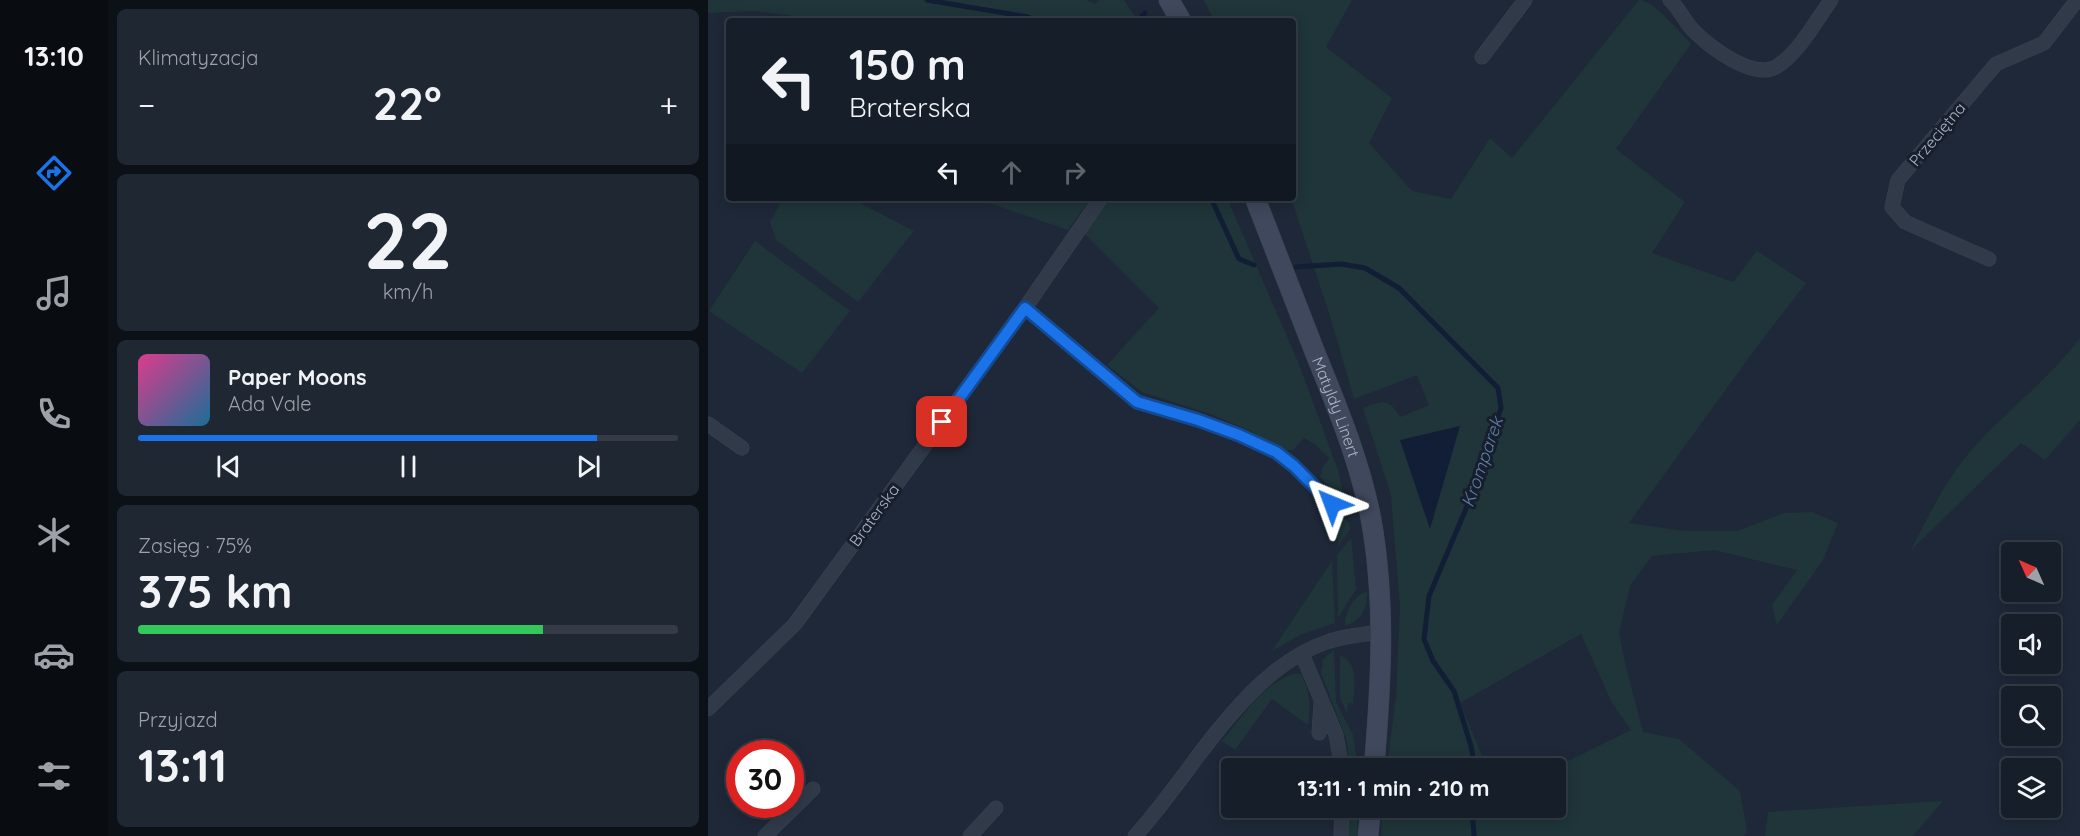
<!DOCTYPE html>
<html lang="pl">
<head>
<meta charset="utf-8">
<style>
  :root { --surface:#161e2a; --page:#1f2732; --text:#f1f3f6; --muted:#9ea2a8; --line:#353c47; --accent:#1a73e8 }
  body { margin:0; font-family:Quicksand,sans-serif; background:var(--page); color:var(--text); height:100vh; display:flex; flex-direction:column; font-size:22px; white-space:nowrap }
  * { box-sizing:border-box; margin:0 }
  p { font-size:20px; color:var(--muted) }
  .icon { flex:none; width:33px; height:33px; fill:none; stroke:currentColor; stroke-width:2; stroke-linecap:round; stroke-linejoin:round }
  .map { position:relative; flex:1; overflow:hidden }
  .drawer { display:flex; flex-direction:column; gap:9px; padding:9px; background:#0c1017; width:600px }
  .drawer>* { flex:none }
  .hud { position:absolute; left:18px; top:18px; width:570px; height:183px; border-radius:6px; box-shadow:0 3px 15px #0003,0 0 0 2px var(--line); background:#161e2a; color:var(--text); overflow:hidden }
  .needle { width:39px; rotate:315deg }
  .buttons { position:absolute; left:1293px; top:542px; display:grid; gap:12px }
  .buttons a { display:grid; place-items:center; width:60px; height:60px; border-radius:6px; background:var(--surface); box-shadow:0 3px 15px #0003,0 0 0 2px var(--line); font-size:30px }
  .speed { position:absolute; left:18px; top:740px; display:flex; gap:12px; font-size:30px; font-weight:700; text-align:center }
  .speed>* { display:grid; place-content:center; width:78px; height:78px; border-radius:50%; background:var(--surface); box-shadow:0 3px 15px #0003,0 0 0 2px var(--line); line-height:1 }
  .speed .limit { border:9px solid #d22; background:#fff; color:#111 }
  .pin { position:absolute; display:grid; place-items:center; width:51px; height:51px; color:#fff; margin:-26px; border-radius:12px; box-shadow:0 3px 9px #0006 }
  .me { position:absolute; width:66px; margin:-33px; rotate:316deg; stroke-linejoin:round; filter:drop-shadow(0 0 4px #0008) }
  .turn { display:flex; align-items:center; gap:21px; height:126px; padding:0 24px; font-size:27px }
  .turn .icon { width:78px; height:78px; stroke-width:2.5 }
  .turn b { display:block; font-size:42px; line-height:51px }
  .lanes { display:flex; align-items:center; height:57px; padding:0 24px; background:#0003; justify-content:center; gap:30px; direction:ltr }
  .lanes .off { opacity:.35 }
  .big { font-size:45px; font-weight:700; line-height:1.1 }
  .drawer .widget { flex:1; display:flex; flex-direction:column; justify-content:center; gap:9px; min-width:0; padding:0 21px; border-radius:9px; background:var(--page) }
  .drawer .dial { align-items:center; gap:0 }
  .dial b { font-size:78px; line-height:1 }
  .song { display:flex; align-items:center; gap:18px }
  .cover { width:72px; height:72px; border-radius:9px; background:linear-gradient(135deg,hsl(330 70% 55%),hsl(200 70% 35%)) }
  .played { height:6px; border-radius:3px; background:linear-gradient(90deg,var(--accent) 85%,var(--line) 85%) }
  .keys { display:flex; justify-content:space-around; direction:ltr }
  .heat { display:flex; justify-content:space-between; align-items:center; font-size:33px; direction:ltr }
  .charge { height:9px; border-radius:4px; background:linear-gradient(90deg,#34c759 75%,var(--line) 0) }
  .trip { position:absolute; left:513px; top:758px; width:345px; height:60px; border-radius:6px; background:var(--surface); box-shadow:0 3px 15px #0003,0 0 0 2px var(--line); font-weight:700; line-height:60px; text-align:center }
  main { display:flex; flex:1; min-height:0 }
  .tabs { display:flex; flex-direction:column; width:108px; justify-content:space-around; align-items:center; background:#090c11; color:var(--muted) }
  .tabs .icon { width:42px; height:42px }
  .tabs .on { color:var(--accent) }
  .tabs b { font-size:27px; color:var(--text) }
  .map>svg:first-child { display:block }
</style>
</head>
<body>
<main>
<nav class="tabs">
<b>13:10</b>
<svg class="icon on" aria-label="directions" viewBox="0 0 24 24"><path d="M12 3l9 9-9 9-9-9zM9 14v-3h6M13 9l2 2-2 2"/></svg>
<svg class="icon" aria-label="music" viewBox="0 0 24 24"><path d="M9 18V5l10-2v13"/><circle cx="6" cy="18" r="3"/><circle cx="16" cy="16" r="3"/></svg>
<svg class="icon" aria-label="phone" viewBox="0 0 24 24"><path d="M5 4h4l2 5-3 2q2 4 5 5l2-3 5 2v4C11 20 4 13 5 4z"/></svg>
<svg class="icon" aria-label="climate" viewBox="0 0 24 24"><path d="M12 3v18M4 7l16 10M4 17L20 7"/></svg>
<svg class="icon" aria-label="car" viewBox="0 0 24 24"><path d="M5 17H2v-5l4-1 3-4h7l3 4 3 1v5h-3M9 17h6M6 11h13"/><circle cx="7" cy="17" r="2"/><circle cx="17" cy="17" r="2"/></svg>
<svg class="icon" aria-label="filters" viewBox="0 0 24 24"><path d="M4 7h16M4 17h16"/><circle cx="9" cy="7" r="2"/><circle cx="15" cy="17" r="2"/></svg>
</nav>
<section class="drawer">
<div class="widget"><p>Klimatyzacja</p>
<div class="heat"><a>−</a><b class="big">22°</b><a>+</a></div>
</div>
<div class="widget dial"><b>22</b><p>km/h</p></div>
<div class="widget">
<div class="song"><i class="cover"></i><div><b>Paper Moons</b><p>Ada Vale</p></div></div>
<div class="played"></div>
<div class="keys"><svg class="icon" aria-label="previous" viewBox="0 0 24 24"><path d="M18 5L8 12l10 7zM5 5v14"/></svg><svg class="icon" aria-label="pause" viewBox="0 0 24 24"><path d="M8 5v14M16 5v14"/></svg><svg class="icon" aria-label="next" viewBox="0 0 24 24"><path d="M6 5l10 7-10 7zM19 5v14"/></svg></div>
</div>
<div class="widget"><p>Zasięg · 75%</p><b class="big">375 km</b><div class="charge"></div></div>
<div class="widget"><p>Przyjazd</p><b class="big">13:11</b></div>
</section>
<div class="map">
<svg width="1372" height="836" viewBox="0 0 1372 836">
  <rect width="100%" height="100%" fill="#1e2838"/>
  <path fill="#1f3539" d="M0,0H379L387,4L391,0H416L430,21H125L46,11L0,13Z
    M496,0H644L618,47L684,98L661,143L704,191L743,199L782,138L804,158L931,0C946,0 972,33 983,44L908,149L977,202L944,253L1025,282L1049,251L1098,283L1045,352L921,523L977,531H1029L1076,513L1104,512L1130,523L1115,560L1069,625L1064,605L1089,570L1006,550L944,556L922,586L911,633L917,663L935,732L971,739L1032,791L1039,831L1036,836H673L674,807H848V771L850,766L923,730L904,703L873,634L752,703L779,768H679L688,695L692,607L683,495L655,408C673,401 681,397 692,417L721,405L709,375L646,399L622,316L583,198H585V21H506Z
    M75,198H142L206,231L150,302L68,240L62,222Z
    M266,198H383L360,230Z
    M400,198H519L590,362L615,429L630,470L640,515L627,503L630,499L612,477L615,467L621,458L608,445L596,438L585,450L574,451L541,430L502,414L434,392L399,365L451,308L376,233Z
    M47,241L142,311L94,373L1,311Z
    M1372,338V420L1337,460L1313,443L1203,550C1221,515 1239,477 1266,447C1300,410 1341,379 1372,338Z
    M629,512L641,523L642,530L630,546Z
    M643,538L648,589L630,618L629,555Z
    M624,561L627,623L594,634L564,651Z
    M659,592C660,609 653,621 637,626C636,614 647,593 659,592Z
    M626,650L628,702L645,735L650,768H641L639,741L613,673L615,659Z
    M632,655C652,664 646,686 645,704L640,703L639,713L632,698Z
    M586,674H593C602,691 603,706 600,725L564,699L527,750L514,741C533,718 556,682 586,674Z
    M1235,801L1205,836H1057L1060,812Z
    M641,807H650L649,836H639Z"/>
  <path fill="#111e36" d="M752,426L722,529L692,440Z"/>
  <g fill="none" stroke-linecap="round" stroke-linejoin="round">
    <path stroke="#111e36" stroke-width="5" d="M219,0L320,17L328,21
      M430,21L437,13
      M503,198L531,259L546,265
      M588,267L633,264L657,268L691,288L790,388L793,408L760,504L721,596L716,639L725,661L746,691L763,746L767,768
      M764,807L766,836"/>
    <defs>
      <path id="street" d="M962,0C972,9 977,23 987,32C1002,47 1045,80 1068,67C1090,54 1108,21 1123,0
        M774,57L817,0
        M1281,259L1197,222L1184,207L1190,180L1288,64L1336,43L1369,0
        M317,308L393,198
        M0,424L34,448
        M594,654L628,735L634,768
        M0,709L87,624L317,308L429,402L490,420L531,435L568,452L586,466L624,504
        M611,733L613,704
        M57,836L105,789
        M262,836L288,808
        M427,836C484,774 536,670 619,642C636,636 656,634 674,632
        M633,836L634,807"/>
      <g id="secondary">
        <path d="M461,0L473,21"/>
        <path id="s1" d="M547,198C567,250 588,303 608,355C630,409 652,462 663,519C678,602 673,685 666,768"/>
        <path d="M660,836L663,807"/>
      </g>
    </defs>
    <use href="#street" stroke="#3b4352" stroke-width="15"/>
    <use href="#secondary" stroke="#3b4352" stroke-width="21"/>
    <use href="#street" stroke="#313a49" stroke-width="14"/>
    <use href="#secondary" stroke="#3f485c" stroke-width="20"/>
  </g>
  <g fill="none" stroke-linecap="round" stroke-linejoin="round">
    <defs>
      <path id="route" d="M234,422L317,308L429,402L490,420L531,435L568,452L586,466L624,504"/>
    </defs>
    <use href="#route" stroke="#114b97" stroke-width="15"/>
    <use href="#route" stroke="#1a73e8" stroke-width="10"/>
  </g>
  <g text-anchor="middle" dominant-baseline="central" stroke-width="6" stroke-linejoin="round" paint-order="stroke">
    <g font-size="16" fill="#abb4c6" stroke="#171f2d">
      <text transform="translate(1229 134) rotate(-50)">Przeciętna</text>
      <text stroke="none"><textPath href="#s1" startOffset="224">Matyldy Linert</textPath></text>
      <text transform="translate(166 515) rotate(-54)">Braterska</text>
    </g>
    <g font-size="18" font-style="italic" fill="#607ca9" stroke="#171f2d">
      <text transform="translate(774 462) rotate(-71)">Kromparek</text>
    </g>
  </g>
</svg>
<div class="buttons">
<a><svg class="needle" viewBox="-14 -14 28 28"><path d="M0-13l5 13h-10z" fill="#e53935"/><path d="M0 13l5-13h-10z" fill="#9ea2a8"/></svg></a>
<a><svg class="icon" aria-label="sound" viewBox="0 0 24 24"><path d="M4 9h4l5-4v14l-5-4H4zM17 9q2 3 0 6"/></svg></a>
<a><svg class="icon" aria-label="search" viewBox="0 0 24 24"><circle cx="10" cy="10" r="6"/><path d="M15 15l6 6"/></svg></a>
<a><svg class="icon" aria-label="layers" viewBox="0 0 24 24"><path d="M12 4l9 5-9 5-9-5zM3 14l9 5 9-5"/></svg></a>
</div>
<div class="speed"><div class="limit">30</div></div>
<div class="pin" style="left:234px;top:422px;background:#d93025"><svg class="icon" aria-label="arrive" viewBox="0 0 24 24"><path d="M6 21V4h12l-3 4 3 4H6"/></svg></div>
<svg class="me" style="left:624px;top:504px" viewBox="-20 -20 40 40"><path d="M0-17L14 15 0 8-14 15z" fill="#1a73e8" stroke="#fff" stroke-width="4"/></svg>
<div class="trip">13:11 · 1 min · 210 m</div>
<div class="hud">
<div class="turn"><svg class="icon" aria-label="left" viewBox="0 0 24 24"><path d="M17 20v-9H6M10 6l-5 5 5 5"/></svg><div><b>150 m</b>Braterska</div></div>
<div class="lanes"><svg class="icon" aria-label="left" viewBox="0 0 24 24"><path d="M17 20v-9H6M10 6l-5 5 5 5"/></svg><svg class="icon off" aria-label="ahead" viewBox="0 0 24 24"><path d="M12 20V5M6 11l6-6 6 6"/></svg><svg class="icon off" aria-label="right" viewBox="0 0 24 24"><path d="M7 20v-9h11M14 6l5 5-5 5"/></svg></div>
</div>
</div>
</main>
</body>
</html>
